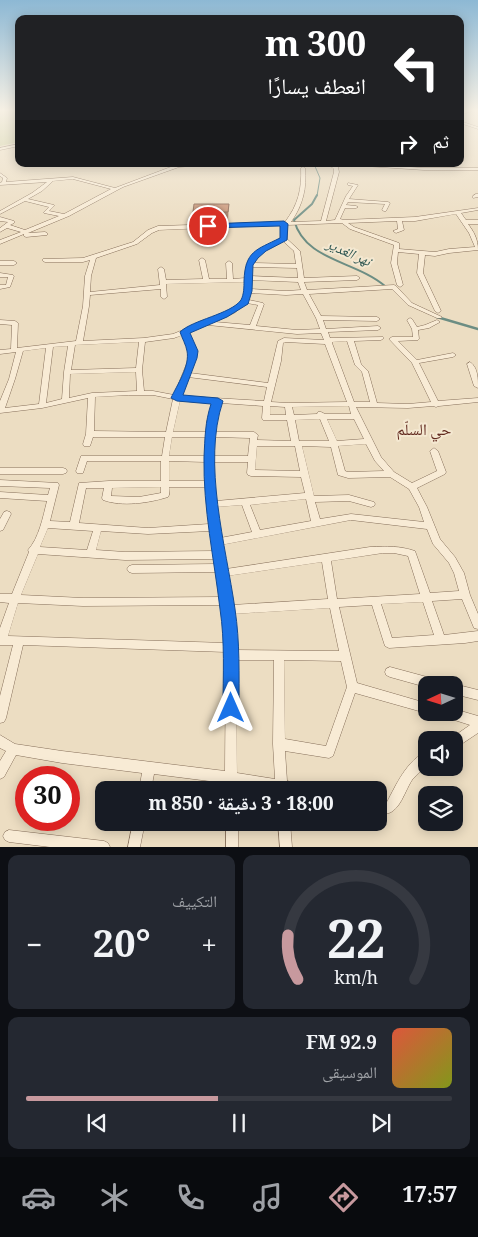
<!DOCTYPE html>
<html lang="ar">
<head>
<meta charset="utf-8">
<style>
  :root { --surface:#171b24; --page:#242831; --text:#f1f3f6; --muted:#9ea1a6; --line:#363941; --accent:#c7999e }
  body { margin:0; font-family:Georgia,"Noto Naskh Arabic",serif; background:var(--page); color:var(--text); direction:rtl; height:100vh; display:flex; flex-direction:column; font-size:19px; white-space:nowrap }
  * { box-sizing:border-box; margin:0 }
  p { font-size:16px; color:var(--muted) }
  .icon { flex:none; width:28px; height:28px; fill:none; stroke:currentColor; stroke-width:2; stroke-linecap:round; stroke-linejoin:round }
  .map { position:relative; height:847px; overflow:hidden; direction:ltr }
  .drawer { display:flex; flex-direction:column; gap:8px; padding:8px; background:#0d0f14; flex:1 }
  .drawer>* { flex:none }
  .guide { position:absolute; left:15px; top:15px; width:449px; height:152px; border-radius:10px; box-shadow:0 2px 12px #0003; direction:rtl; background:#202124; color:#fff; overflow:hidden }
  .needle { width:32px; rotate:266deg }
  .controls { position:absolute; left:418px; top:676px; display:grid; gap:10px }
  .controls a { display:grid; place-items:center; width:45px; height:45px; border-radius:10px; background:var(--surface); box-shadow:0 2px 12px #0003; font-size:25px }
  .speed { position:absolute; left:15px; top:766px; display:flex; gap:10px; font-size:25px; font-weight:700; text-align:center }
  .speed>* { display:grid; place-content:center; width:65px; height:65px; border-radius:50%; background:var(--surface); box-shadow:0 2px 12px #0003; line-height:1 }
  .speed .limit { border:8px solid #d22; background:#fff; color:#111 }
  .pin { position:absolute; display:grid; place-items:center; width:42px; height:42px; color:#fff; margin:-21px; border:2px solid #fff; border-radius:50%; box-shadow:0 1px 5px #0007 }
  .me { position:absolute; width:55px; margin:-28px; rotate:0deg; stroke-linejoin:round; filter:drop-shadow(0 0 4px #0008) }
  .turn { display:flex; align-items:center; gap:18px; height:105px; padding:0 15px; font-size:22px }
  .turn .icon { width:65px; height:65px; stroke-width:2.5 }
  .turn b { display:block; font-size:35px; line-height:42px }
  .then { display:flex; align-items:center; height:48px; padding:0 15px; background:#0003; gap:10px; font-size:19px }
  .big { font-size:38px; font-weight:700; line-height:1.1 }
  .drawer .card { flex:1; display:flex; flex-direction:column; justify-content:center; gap:8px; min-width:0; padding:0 18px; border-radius:10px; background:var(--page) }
  .drawer .dial { align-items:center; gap:0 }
  .dial svg { height:130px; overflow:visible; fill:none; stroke:var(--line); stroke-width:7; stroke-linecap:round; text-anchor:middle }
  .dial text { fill:var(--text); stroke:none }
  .song { display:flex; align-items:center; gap:15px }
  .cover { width:60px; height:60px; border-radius:8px; background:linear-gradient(135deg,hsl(10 70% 55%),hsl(70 70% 35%)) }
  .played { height:5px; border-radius:2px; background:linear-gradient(90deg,var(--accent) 45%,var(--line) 45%) }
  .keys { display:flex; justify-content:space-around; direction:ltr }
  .heat { display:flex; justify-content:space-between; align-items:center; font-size:28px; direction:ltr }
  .drawer .tiles { flex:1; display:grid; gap:8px; grid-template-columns:1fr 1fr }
  .card:last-child { grid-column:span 2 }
  .trip { position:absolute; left:95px; top:781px; width:292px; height:50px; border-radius:10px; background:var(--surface); box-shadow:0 2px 12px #0003; font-weight:700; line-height:50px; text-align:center; direction:rtl }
  .menu { display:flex; height:80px; justify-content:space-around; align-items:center; background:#090b0e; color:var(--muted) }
  .menu .icon { width:35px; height:35px }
  .menu .active { color:var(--accent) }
  .menu b { font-size:22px; color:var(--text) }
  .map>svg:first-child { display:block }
</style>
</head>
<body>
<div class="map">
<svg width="478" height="847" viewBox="0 0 478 847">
  <rect width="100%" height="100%" fill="#ecddc2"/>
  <path fill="#c7ca96" d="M0,111H19V142L0,146Z"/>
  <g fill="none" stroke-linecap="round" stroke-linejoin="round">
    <path stroke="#6c8d83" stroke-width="1" d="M314,164L320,178L317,196"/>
    <path stroke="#6c8d83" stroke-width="2" d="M317,195L312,204L294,220C305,261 354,260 385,286"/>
    <path stroke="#6c8d83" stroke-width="2.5" d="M437,317L478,329"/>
    <defs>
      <path id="minor" d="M466,111H472L460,115V113Z
        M460,121L478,127V129L460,123Z
        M19,144V146L0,150V148Z
        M190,164H205L203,165L179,167L123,187L69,216L28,233L45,232L47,233V235L26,237L24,236V234L0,244V240L21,232L7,228L0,232V228L8,222L0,221V217L14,221V223L10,225L25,230L59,216L44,213V212L49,207L25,201L0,214V211L32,193L47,182L0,185V183L2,182L3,178L0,176V173L7,178L6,182L73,177L115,188L176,165ZM73,179L111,189L64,214L49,211L54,206V205L28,199L42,191L53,181Z
        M328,164H333L338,167L339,172L326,221L335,220L346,196L353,186L348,185V183L358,185L349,199L388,202L390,203L386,211H384L382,210L385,204L348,202L346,205L356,206L358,207L356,208H345L340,219L344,220L415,217L478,208V210L461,213L466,220H478V224H468C474,232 478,239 478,250L449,253L435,256L425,255L423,273L441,311L438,313L435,311L417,273L419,254L398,252L397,263L403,285L400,287L397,285L391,263L394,245L350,229L342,223L287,225V239L300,251L304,278L357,276L360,278L357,280L304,282L307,290L394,285L396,286L412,303L442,317L441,318H437L408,305L392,289L309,294L321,316L377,317L380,319L377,321L323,320L326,329L378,326L381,328L378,330L328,332L330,338L383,337L384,338L381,340L354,341L361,364L368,371L377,403L408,404L431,402L412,363L389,339L392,337H413L412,329L407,320L410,318L412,319L417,327L425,325L437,320L440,322L429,328L418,330L419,339L418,340L398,341L417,360L453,353L456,355L453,357L419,363L438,401L478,398V402L439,406L436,407L433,406L408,408L356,407L381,457L394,472L412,483L437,471L430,451L434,448L438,451L446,472L445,474L417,488L427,507L440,539L455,557L464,573L470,595L478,614V629L474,628L462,599L432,601L444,635L478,631V641L465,643L389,648L385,646L384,643L372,605L339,607L357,683L426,703V712H428L426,713L355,693L333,756L329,758L285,751L287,781L309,786L311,790H268L237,785V790H225V783L154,774L151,790H139L142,773L62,763L16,755L4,777L0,779V761L6,751L0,748V735L15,744L62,751L225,771L226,652L23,645L6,718L4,722L0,723V696L13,645H0V628L9,603L0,602V594H12L29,552L28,550C39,538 43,517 47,501L0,498V492L48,495L50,488L0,486V480L58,483L59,485L50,521L70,522L79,483L109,481H161V461H87L83,473H77L76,471L81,456H162L165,437H93L90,446H84L83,444L86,434L88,398L42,408L0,413V401L9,379L16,352L0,354V350L11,349L12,325L0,324V320L15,321L18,323L17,348L76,341L83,306L85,276L90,260L83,262H45L43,261V259L83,258L133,242L148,230L158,226L285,222C298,205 302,189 301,168L303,167L305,168C307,188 303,205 291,222L321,221L334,172V169ZM456,214L469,233L475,247L449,249L435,252L399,249V243L354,227L348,223L397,221L398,229L393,231L396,233L404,230L402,221H415ZM281,225V238L255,253L246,265L247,266L245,278L233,279L232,263L229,261L226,263L227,279H209L205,260L202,258L199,260L203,279L166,280L164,269L161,267L158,269L160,285L90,292L91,276L96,258L137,244L152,233L159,230ZM283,241L294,251L296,264L254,263C259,252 272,247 283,241ZM253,267L297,268L298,278L251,276ZM251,280L298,282L301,290L286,291L251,289ZM245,282L244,297L242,301L238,305L220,315L173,334L144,338L83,341L89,306L90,295L161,289V297L164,299L167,297L166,284ZM251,293L286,295L303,294L316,318L320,329L297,330L256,326L264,304L263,303L249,300ZM247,303L258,305L250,325L215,322L234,313ZM208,325L297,334L321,333L324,340L284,338L278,341L268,383L190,373C198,352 197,353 188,333ZM183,335L190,351L189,358L174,395L153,391H144L142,370L145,342L174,338ZM347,341L355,365L362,372L370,402H354L332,343V342ZM139,342L136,368L71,370L75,345ZM285,342L325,344L347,402L288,403L271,402L281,361L283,343ZM68,346L64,372L62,399L46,403L53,347ZM46,348L39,404L5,408L15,379L23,351ZM136,372L137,391L92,393L69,398L70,374ZM188,377L267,387L264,401L181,396ZM129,395H153L173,399L166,432L94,431L95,397ZM180,401L214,403L207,421V432H173ZM221,403L263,406L262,418L263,420H287L291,441L257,440L258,435L254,432H215V421ZM270,406L285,407L286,415H270ZM349,406L351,414H325L321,412H318L317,414L294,415L292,407ZM320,419L329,441H299L295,420ZM327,419H354L364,439L337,441ZM172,437H207L206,456H169ZM215,437L250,438L248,456H214ZM366,444L375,461L384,471L348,472L345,471L338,446ZM257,446H295L300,471L255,470ZM302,446L331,447L338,475L348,478L390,477L409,489L419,507L424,522L351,514L320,519L315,502L349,501L371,507L374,506L375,504L374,502L349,495L314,496ZM169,461L206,462V481H169ZM214,462H248L247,473L248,475L251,476L301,477L305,493L216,501L214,484ZM161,487V493L139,497L111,496L112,488ZM169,487H206L209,524L148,528L79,523L86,488H104L102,498L103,500C122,507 149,503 168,497L169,495ZM306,499L311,521L260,530L250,505ZM242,505L252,532L220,538L216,507ZM351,520L427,529L433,544L449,563L454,573L459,591L430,593L415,551C400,546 387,546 370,547L226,569L221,545ZM48,528L93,531L87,550L40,547ZM101,531L148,534L210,531L214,551L125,552L96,550ZM383,553H394L408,556L420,594L337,599L331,561ZM38,554L125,560L215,559L216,564L132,565L129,566L127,569L129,572L132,573L217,572L221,597L83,598L21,595ZM322,562L328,599L232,605L227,576ZM423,602L434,635L392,638L381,604ZM18,603L83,606L222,605L226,643L8,636ZM330,608L339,651L236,650L233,614ZM236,660H274L273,744L275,779L237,773ZM284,660L341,661L347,687L326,746L285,739Z
        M348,164H366L424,168H478V170H424L350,165Z
        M476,194H478V197L473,198V196Z
        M0,261H14L17,263L14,265H0Z
        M0,273L13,275L14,276L10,287L0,289V285H6L8,277H0Z
        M470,362C478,367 478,379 478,388L474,386L467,364Z
        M0,468H63L66,469L67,471L66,473L63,474H0Z
        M7,511L10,512L11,514L3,530L0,531V519L4,512Z
        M390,667L438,680L442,681L443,685H426V687L390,677L386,675L385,672L386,669Z
        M454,684L478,690V700L454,694V685H451Z
        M454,709L478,716V733L454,749V740H450V739L470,725L442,716L441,712H454Z
        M426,752V766C422,770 416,775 412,780C403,794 399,817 379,814V802L385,803L387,802C396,785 407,760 426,752Z
        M133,822H145L140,847H128Z
        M226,822H238V847H226Z
        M278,822H290L292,847H280Z
        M9,830L104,841L108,843L110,847H50L9,842L5,840L3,836L5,832Z"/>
    </defs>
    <use href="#minor" stroke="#866f5a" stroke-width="1"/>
    <use href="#minor" fill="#f8ebd5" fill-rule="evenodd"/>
  </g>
  <path fill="#ae8168" d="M229,204L228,220H193V212Z"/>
  <path fill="#ca9679" stroke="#8d6955" d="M194,204H229L228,212H193Z"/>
  <linearGradient id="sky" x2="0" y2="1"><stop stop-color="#8db8d4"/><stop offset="0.48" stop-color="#f6f0e4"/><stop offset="1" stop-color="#f6f0e4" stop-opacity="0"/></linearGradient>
  <rect width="478" height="230" fill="url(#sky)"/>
  <path fill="#1a73e8" stroke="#114b97" d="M284,221L288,224L287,240L266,251L258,258L253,265L252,291L248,304L227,317L190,333L198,351L197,358L183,395L218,398L223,401C202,463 226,546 235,609C240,642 239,675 239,708L237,714L231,717L225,714L223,708C223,675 225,642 220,609C214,558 203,509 204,457C205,438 205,422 211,404L177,401L171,398C177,385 190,366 187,351C186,345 182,338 180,332C192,320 231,314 241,300C244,294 244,287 244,281C245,251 256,250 280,238V226L208,228L204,226L208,224Z"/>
  <g text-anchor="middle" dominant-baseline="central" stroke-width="4" stroke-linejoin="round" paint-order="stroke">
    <g font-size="14" font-style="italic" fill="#2d5551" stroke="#f4e8d1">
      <text transform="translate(348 254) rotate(24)">نهر الغدير</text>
    </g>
    <g font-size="16" fill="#61291e" stroke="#f4e8d1">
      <text x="424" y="431">حي السلّم</text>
    </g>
  </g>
</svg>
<div class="controls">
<a><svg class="needle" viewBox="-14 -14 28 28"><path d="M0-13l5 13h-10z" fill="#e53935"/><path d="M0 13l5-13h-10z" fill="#9ea1a6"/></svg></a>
<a><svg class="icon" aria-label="sound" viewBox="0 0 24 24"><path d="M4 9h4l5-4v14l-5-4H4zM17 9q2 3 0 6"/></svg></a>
<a><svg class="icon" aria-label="layers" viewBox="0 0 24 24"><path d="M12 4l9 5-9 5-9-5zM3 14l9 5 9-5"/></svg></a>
</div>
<div class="speed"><div class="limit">30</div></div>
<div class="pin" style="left:208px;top:226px;background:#d93025"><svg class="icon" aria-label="arrive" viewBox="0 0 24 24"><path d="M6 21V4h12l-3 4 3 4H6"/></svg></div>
<svg class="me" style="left:231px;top:708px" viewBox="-20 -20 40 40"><path d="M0-17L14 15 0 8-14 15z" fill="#1a73e8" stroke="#fff" stroke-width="4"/></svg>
<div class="trip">18:00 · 3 دقيقة · 850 m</div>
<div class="guide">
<div class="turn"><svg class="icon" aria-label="left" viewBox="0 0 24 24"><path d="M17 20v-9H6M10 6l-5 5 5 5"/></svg><div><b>300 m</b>انعطف يسارًا</div></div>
<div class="then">ثم<svg class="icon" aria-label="right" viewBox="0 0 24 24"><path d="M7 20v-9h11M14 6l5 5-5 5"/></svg></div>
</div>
</div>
<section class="drawer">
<div class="tiles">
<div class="card dial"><svg viewBox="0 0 100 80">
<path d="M14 69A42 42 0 1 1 86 69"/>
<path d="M14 69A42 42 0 0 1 8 42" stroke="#c7999e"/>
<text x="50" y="56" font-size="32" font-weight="700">22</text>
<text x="50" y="72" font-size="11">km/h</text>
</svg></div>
<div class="card"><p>التكييف</p>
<div class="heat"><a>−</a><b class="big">20°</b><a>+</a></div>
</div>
<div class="card">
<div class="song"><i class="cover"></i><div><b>92.9 FM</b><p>الموسيقى</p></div></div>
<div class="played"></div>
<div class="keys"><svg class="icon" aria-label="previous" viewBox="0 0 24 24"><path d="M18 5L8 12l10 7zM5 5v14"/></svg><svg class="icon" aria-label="pause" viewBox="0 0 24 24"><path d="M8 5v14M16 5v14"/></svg><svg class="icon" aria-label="next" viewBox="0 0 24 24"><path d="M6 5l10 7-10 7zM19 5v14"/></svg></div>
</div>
</div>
</section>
<nav class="menu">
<b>17:57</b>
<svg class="icon active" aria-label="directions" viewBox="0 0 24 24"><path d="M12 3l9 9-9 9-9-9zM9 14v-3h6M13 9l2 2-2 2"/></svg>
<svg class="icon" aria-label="music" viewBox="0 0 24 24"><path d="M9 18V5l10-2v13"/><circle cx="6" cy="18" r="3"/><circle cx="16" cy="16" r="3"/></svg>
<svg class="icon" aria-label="phone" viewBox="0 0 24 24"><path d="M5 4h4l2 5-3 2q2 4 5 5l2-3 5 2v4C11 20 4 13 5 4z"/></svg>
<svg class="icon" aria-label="climate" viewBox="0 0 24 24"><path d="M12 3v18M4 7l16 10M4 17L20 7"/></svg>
<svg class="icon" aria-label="car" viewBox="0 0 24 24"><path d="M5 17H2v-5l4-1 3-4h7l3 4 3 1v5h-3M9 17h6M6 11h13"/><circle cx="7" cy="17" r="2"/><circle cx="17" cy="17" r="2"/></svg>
</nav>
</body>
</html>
